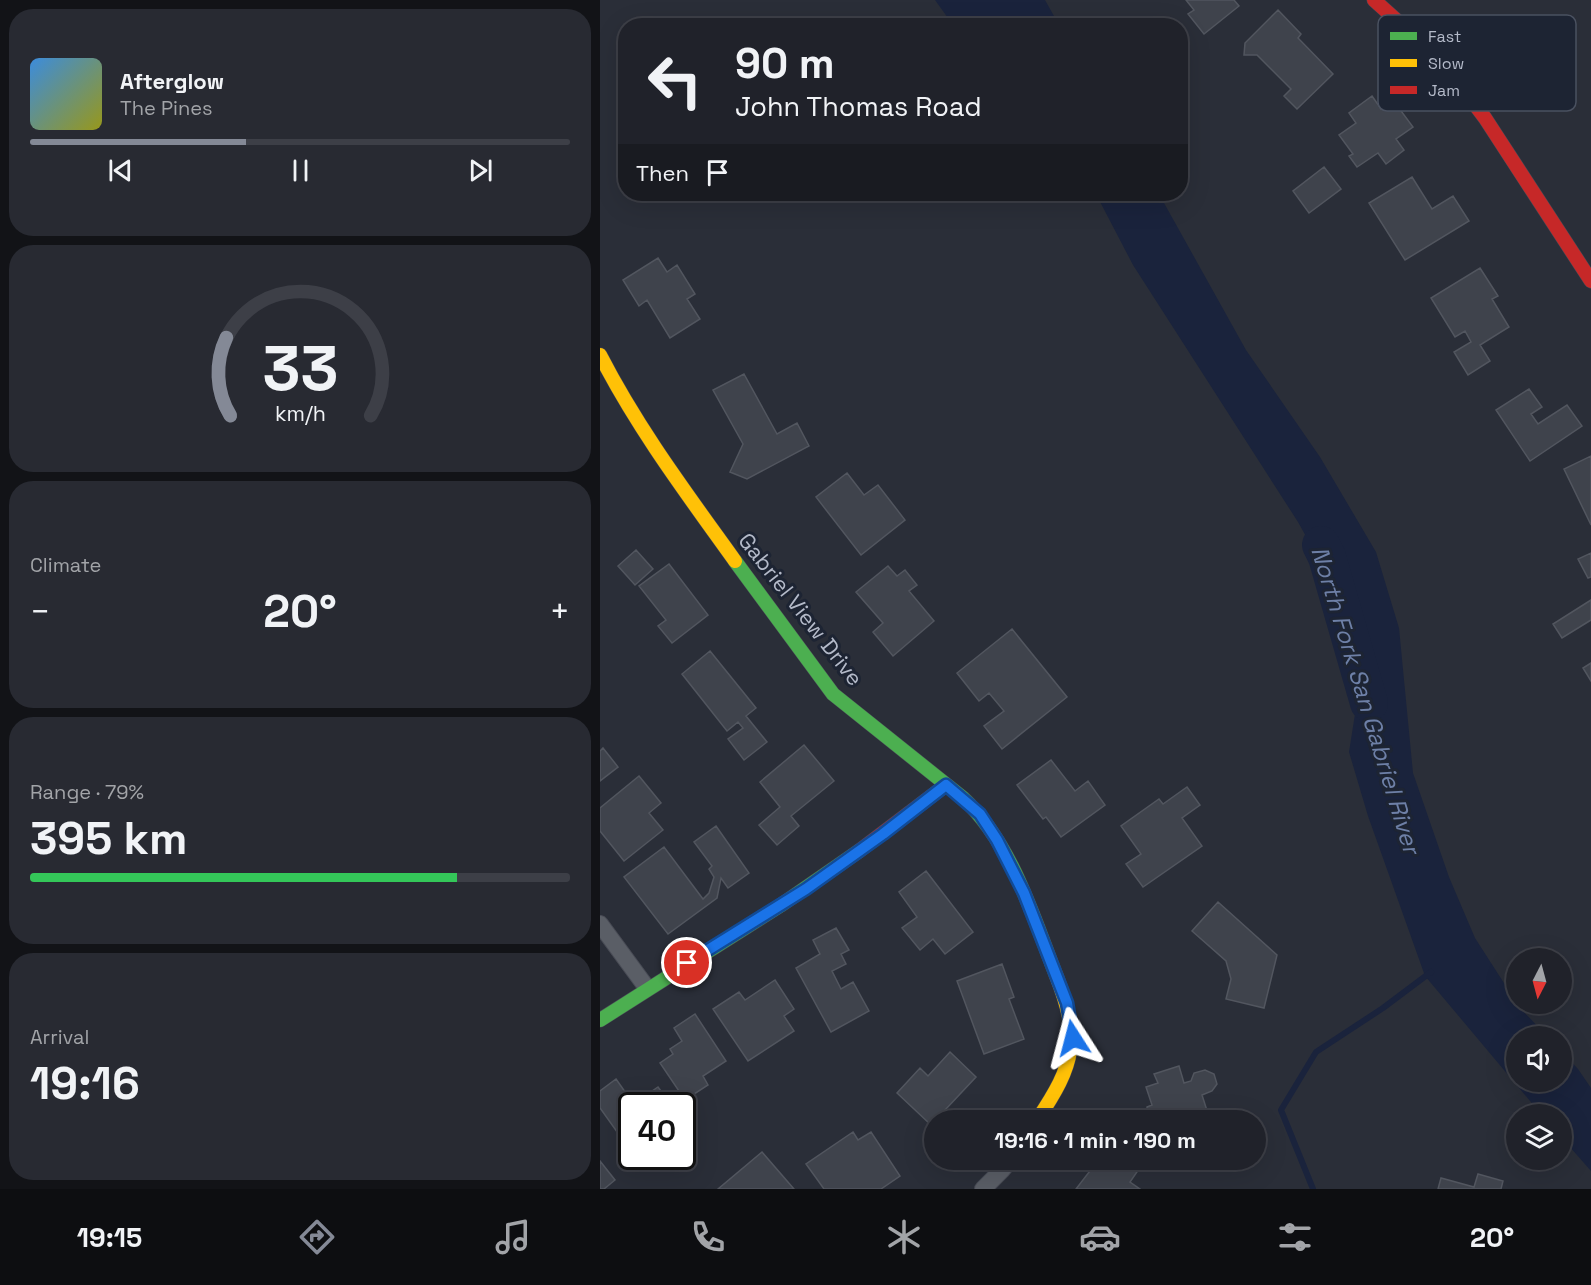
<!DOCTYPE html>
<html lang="en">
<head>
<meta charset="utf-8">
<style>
  :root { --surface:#20222a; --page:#282a32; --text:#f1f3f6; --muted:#a2a4a8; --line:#3d3f47; --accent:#848996 }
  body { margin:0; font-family:"Space Grotesk",sans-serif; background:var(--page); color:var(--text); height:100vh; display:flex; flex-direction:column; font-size:22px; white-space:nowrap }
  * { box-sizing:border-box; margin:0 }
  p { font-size:20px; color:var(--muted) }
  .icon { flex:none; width:33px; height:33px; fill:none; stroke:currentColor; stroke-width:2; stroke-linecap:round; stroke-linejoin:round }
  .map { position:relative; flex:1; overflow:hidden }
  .details { display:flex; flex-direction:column; gap:9px; padding:9px; background:#121317; width:600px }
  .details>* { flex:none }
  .hud { position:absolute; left:18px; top:18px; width:570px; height:183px; border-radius:24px; box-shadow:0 6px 24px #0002,0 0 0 2px var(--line); background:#20222a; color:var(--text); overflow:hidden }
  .needle { width:39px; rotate:186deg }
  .buttons { position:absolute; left:906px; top:948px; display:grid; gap:12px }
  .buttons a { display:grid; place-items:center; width:66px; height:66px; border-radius:50%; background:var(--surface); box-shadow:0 6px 24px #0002,0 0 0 2px var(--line); font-size:30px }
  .speed { position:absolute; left:18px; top:1092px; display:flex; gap:12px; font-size:30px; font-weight:700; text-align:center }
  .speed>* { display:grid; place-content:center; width:78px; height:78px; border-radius:50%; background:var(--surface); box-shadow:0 6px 24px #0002,0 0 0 2px var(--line); line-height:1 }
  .speed .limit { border:3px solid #111; border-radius:9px; background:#fff; color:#111 }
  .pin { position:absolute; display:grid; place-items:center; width:51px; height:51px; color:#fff; margin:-26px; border:3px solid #fff; border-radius:50%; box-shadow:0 2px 6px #0007 }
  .me { position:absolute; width:66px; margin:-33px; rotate:351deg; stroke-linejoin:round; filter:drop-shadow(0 0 4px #0008) }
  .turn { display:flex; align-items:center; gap:21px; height:126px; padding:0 18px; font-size:27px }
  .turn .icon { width:78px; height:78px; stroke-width:2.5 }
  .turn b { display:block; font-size:42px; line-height:51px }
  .then { display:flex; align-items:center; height:57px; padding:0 18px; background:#0003; gap:12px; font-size:22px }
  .big { font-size:45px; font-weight:600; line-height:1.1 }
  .details .card { flex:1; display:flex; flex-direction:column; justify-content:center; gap:9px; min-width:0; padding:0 21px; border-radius:24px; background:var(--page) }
  .details .dial { align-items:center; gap:0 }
  .dial svg { height:156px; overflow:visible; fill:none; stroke:var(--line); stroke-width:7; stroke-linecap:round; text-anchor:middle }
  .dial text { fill:var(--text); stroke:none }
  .song { display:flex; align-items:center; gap:18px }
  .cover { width:72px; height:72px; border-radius:9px; background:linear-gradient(135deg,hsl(210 70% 55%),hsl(60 70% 35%)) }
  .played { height:6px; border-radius:3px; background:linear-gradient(90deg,var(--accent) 40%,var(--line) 40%) }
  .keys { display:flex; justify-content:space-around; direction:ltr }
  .heat { display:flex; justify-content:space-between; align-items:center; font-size:33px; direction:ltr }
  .charge { height:9px; border-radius:4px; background:linear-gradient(90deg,#34c759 79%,var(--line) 0) }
  .trip { position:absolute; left:324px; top:1110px; width:342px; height:60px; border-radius:30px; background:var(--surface); box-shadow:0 6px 24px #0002,0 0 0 2px var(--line); font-weight:600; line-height:60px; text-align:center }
  .menu { display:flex; height:96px; justify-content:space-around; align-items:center; background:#0d0e11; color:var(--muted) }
  .menu .icon { width:42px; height:42px }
  .menu .on { color:var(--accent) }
  .menu b { font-size:27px; color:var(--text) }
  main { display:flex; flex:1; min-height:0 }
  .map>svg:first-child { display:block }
</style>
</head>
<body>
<main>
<section class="details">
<div class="card">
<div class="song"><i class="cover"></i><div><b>Afterglow</b><p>The Pines</p></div></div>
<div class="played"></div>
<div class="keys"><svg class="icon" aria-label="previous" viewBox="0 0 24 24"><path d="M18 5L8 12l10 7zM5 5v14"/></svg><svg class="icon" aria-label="pause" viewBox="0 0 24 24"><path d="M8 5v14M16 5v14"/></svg><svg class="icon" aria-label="next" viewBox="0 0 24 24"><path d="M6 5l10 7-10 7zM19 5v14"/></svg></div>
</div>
<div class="card dial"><svg viewBox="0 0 100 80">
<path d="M14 69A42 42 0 1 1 86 69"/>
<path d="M14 69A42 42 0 0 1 12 29" stroke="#848996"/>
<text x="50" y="56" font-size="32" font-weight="700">33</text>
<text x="50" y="72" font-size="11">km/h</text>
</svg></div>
<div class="card"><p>Climate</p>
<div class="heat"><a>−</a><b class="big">20°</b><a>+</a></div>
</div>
<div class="card"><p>Range · 79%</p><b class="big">395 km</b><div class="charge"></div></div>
<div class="card"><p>Arrival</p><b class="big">19:16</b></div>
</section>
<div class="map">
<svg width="991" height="1189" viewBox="0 0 991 1189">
  <rect width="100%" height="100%" fill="#2a2e38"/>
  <path fill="#1a233c" d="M335,0H445L459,25H353Z
    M496,194H559L646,350L720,457L776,552L799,628L813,773L849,877L875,938L920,1008L947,1036H916V1082H962V1052L978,1069L991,1088V1171L962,1138V1114H941L825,976L768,816L749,752L758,695L753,621L698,522L533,265Z"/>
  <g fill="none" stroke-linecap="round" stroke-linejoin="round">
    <path stroke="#1a233c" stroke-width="6" d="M713,1189L681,1110L716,1052L783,1008L831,972"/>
    <path stroke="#1a233c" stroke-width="38" d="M721,545L727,557L769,703"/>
  </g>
  <path fill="#3f434c" stroke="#52565f" stroke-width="1.5" d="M586,0H634L639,6L604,34L588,14L594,10Z
    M678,10L701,34L698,38L733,74L697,109L684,96L691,89L657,55H644L645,43Z
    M772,96L781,109L793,100L813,127L796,139L804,150L786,164L778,153L757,167L749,156L753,154L739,135L756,123L749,113Z
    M724,167L741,189L709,213L693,191Z
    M812,177L832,209L853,196L869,221L805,260L769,203Z
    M58,258L67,272L77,265L95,294L87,299L100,319L70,338L47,300L39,306L23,280Z
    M880,268L898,296L892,299L909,327L880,345L890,361L868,375L854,352L871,342L865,331L855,337L831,298Z
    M144,374L177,434L197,423L209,446L147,479L130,472L143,444L113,390Z
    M929,389L942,407L931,414L938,424L967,405L982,426L930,461L896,410Z
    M991,456V525L964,469Z
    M247,473L264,495L278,485L305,520L261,555L216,497Z
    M36,550L53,569L35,585L18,566Z
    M991,553V577L988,578L978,559Z
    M69,564L108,615L72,643L58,626L66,620L39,586Z
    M288,566L297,576L305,570L317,585L309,591L334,621L293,656L273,632L283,623L256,592Z
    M991,600V620L962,638L953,624Z
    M412,629L467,697L402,749L384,726L404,711L389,693L379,701L357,673Z
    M110,651L156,708L146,716L167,742L144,760L128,739L143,728L138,722L127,731L82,674Z
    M991,663V681L983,668Z
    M204,745L234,781L191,816L199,826L177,845L159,825L180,807L160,782Z
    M3,748L18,767L0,781V751Z
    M451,760L475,791L488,781L505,805L461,837L446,817L443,819L417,785Z
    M39,776L61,803L49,813L63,830L24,861L0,831V808Z
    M587,787L600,805L582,818L602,846L543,887L526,864L541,854L521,826L559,799L563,804Z
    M116,826L149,873L128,888L121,878L117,898L68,934L24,877L64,847L103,899L109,893L114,877L109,869L112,866L94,842Z
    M326,871L373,932L345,954L333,939L320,950L302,928L317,917L299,892Z
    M618,902L677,955L664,1008L626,999L631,979L626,961L592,931Z
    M236,928L249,950L241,954L246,964L232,971L241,989L253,982L269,1011L231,1032L196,968L220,954L213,940Z
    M402,964L414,997L409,999L424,1039L384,1054L357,981Z
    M175,980L194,1009L184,1016L194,1031L148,1061L113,1009L139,992L145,1000Z
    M95,1014L126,1061L103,1076L108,1085L85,1100L60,1063L73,1054L70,1049L82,1041L74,1028Z
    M350,1052L376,1077L331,1125L297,1093L320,1068L328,1076Z
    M579,1066L584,1083L591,1081L594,1073L605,1070L614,1074L617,1084L612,1091L602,1095L610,1120H543L548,1119L547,1107L552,1105L546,1087L558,1083L554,1074Z
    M16,1079L35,1106H32L30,1150L0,1108V1091Z
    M58,1087L72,1106H47L50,1104L45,1096Z
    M253,1132L258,1140L271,1132L300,1176L281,1189H224L206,1164Z
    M162,1152L194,1189H118Z
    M482,1160H526L539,1169L530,1182L540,1189H476L493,1167Z
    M0,1161L15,1180L4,1189H0Z
    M878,1174L903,1181L901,1189H838L841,1178L874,1187Z"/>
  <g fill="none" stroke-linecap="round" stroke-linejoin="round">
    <defs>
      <path id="street" d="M0,924L47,988
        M383,1189L402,1170L410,1160"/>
      <path id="fast" d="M135,561L233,694L363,798C412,844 432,914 456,975
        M0,1020L181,905L259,851"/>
      <path id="slow" d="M0,355C38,429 87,494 135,561
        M437,1120C475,1064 481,1039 456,975"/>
      <path id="jam" d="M774,0L843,62L885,118L991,281
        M259,851L346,785"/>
    </defs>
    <use href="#street" stroke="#484b55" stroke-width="18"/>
    <use href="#fast" stroke="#484b55" stroke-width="15"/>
    <use href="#slow" stroke="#484b55" stroke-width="15"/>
    <use href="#jam" stroke="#484b55" stroke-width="15"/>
    <use href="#street" stroke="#5a5e66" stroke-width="16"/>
    <use href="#fast" stroke="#4caf50" stroke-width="14"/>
    <use href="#slow" stroke="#ffc107" stroke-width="14"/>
    <use href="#jam" stroke="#c62828" stroke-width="14"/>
  </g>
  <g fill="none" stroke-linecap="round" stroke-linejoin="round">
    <defs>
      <path id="route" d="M87,963L206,889L283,834L346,785L380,814L397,840L424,893L467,1003L473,1038"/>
    </defs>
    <use href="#route" stroke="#114b97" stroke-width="15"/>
    <use href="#route" stroke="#1a73e8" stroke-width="10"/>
  </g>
  <g text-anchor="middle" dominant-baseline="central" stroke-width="6" stroke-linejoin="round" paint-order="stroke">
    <g font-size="22" fill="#b4bac9" stroke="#1d2433">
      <text transform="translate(201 609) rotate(52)">Gabriel View Drive</text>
    </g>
    <g font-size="24" font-style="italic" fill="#6e80a7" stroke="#1d2433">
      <text transform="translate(766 700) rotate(73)">North Fork San Gabriel River</text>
    </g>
  </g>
  <rect x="778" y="15" width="198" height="96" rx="9" fill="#1d2433" stroke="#4a5160" stroke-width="1.5"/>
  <rect x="790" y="32" width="27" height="8" fill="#4caf50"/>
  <rect x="790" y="59" width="27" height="8" fill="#ffc107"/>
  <rect x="790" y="86" width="27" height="8" fill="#c62828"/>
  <g font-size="16" fill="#b4bac9">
    <text x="828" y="42">Fast</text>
    <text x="828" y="69">Slow</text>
    <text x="828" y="96">Jam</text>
  </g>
</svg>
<div class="buttons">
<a><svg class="needle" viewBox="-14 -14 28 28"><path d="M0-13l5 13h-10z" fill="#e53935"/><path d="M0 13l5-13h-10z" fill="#a2a4a8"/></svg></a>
<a><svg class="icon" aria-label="sound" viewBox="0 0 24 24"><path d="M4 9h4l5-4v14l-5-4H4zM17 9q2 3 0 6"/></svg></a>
<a><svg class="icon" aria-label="layers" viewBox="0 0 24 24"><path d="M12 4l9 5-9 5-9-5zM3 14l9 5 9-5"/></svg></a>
</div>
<div class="speed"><div class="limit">40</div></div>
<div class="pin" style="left:87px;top:963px;background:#d93025"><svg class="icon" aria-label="arrive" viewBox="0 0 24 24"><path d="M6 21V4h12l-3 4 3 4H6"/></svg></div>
<svg class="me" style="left:473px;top:1038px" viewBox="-20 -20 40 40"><path d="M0-17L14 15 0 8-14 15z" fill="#1a73e8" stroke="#fff" stroke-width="4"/></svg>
<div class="trip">19:16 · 1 min · 190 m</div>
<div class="hud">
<div class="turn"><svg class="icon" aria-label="left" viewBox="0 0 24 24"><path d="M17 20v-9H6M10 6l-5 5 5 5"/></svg><div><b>90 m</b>John Thomas Road</div></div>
<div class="then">Then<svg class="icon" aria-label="arrive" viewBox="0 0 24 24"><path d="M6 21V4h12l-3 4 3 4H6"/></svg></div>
</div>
</div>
</main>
<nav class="menu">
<b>19:15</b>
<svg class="icon on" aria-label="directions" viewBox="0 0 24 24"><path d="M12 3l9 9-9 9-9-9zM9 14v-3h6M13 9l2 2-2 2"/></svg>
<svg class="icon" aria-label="music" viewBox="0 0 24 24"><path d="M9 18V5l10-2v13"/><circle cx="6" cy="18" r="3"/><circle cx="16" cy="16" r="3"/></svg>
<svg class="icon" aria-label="phone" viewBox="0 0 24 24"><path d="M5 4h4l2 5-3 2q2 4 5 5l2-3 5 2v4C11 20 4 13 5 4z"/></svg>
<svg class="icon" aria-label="climate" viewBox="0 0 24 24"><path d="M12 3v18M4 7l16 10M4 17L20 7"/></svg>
<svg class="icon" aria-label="car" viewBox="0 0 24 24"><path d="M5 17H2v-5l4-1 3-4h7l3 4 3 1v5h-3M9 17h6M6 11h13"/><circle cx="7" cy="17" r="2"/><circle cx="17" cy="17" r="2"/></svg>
<svg class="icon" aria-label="filters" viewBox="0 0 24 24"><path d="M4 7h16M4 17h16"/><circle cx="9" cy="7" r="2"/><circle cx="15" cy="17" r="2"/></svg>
<b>20°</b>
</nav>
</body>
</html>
